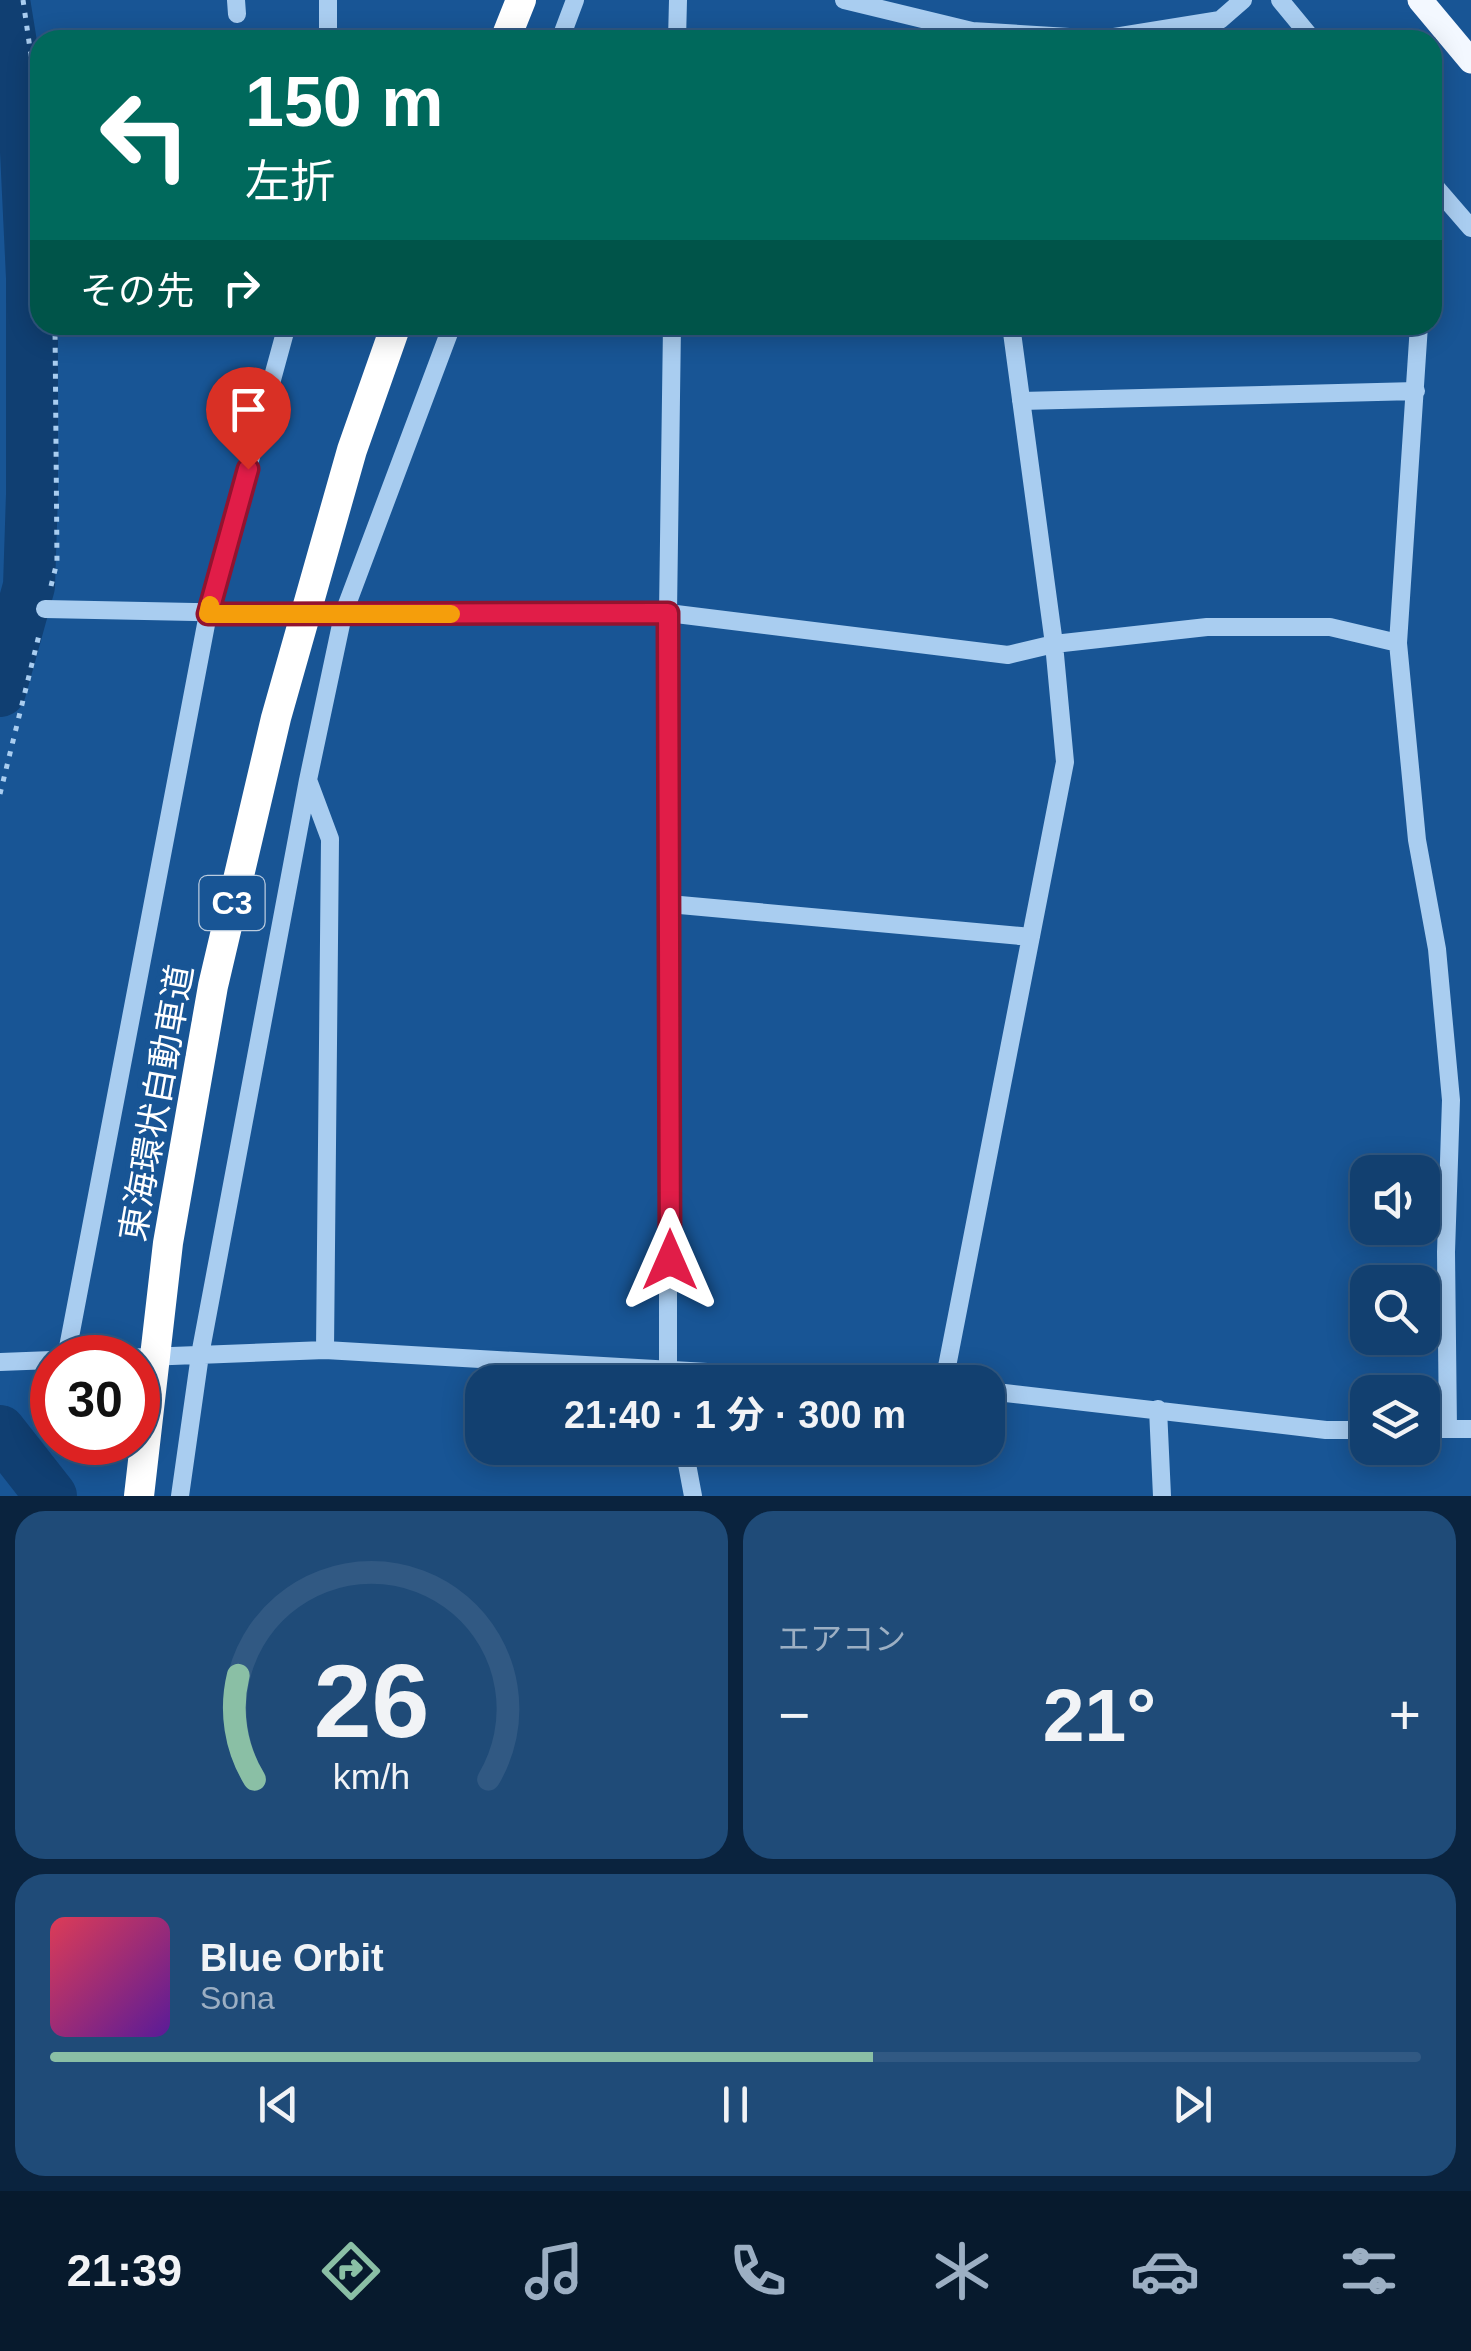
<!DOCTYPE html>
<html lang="ja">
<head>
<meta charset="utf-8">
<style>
  :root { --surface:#124070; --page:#1f4b78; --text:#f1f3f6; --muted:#9cafc3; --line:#315983; --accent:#8abfa5 }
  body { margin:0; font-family:Helvetica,"Noto Sans JP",sans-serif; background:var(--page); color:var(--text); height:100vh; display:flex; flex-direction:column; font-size:38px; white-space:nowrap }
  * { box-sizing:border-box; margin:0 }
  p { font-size:32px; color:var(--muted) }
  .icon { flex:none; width:55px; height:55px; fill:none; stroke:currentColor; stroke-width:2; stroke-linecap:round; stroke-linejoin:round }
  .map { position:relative; height:1496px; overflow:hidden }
  .drawer { display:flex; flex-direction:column; gap:15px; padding:15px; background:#0a233e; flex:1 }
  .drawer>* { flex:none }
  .top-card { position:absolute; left:30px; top:30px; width:1412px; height:305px; border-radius:30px; box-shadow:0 5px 25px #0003,0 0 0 2px var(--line); background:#00695c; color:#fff; overflow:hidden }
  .fabs { position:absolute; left:1350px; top:1155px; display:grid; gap:20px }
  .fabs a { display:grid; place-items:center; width:90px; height:90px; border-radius:20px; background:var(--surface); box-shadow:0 5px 25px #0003,0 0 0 2px var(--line); font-size:50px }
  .speed { position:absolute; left:30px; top:1335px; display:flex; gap:20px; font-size:50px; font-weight:700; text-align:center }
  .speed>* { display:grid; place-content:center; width:130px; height:130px; border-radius:50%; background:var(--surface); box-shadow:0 5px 25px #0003,0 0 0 2px var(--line); line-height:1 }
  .speed .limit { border:15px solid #d22; background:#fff; color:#111 }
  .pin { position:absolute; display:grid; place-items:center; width:85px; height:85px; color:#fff; margin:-102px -42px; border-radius:50% 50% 50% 0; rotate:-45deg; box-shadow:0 0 10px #0007 }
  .pin .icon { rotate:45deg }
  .me { position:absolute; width:110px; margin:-55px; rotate:0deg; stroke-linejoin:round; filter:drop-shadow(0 0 8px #0008) }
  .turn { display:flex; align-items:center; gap:35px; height:210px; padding:0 50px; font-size:45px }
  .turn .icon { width:130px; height:130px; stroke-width:2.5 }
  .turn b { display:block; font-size:70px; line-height:85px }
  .then { display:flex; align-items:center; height:95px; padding:0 50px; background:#0003; gap:20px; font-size:38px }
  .big { font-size:75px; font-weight:700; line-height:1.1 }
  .drawer .card { flex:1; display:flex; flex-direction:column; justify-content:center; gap:15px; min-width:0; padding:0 35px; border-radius:30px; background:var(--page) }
  .drawer .dial { align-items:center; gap:0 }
  .dial svg { height:260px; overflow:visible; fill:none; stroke:var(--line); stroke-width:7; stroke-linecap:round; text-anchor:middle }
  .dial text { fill:var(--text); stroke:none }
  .song { display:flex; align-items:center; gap:30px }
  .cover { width:120px; height:120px; border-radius:15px; background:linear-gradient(135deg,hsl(350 70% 55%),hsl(270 70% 35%)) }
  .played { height:10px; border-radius:5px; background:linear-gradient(90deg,var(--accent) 60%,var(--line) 60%) }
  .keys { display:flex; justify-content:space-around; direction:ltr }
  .heat { display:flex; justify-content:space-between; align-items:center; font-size:55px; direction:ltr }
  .drawer .tiles { flex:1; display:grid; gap:15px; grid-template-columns:1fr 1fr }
  .card:last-child { grid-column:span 2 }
  .trip { position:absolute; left:465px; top:1365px; width:540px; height:100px; border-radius:30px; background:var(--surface); box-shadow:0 5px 25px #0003,0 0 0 2px var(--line); font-weight:700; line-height:100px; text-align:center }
  .menu { display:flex; height:160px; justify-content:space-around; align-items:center; background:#071a2d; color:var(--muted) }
  .menu .icon { width:70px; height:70px }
  .menu .selected { color:var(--accent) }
  .menu b { font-size:45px; color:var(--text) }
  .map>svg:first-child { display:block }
</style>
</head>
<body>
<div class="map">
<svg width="1471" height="1496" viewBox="0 0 1471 1496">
  <rect width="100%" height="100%" fill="#185595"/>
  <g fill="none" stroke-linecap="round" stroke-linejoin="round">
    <path stroke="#103f72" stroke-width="52" d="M0,691L29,586L32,494V278L25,130L4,0
      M0,1431L51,1496"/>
    <path stroke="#a9cdf0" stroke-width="5" stroke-dasharray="5 8" stroke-linecap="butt" d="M23,0L40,118
      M51,586L57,562L55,325
      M0,794L40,631"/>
    <path stroke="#a9cdf0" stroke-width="18" d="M236,0L237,14
      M844,0L972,31L1102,39L1220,20L1243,0
      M1280,0L1313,40
      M328,40V0
      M560,40L575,0
      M677,40L678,0
      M1432,183L1471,228
      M1419,325L1398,643L1417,840L1437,949L1451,1100L1446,1252L1448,1429
      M1021,401L1416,391
      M45,609L343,615L668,613L1008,655L1054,644L1207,627H1330L1398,643
      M669,904L1031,937
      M325,1350L330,839L308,780L343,615L452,325
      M66,1358L208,614L287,325
      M120,1358L325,1350L879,1382
      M0,1362L52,1360
      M671,1382L668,1369V613L672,325
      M944,1382L1065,762L1054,644L1011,325
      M988,1391L1326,1430H1368
      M1158,1409L1162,1496
      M1422,1429H1471
      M684,1448L693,1496
      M180,1496L200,1355L308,780"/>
    <path stroke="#f3f8ff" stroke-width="25" d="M1420,0L1471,61"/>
    <path stroke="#fff" stroke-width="30" d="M505,40L521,0"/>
    <path stroke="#fff" stroke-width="30" d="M139,1496L168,1243L213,986L276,718L352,450L396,325"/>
  </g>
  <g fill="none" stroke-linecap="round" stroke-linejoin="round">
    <defs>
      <path id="route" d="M248,469L208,614L668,613L670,1260"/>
    </defs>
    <use href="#route" stroke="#92132f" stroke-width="25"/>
    <use href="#route" stroke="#e11d48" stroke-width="18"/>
    <path stroke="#f59e0b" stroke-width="18" d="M210,605L208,614H451"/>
  </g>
  <g text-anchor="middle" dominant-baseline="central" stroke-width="10" stroke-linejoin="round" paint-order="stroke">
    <rect fill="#185595" stroke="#baccdf" stroke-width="2.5" x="199.5" y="876" width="65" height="54" rx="8"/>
    <g font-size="32" font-weight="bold" fill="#fff">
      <text x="232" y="903">C3</text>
    </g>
    <g font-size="35" fill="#fff" stroke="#185595">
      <text transform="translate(156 1103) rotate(-80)">東海環状自動車道</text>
    </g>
  </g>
</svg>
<div class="fabs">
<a><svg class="icon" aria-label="sound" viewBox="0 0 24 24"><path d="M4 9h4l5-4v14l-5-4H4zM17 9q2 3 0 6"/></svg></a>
<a><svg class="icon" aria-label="search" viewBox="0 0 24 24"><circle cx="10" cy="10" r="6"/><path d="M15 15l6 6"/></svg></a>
<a><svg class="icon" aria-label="layers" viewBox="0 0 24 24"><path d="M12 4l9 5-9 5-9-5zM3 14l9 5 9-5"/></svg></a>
</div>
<div class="speed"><div class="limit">30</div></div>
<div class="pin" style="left:248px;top:469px;background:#d93025"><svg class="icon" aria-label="arrive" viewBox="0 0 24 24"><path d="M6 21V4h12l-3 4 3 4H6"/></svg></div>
<svg class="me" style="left:670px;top:1260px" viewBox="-20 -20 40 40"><path d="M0-17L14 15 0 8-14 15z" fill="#e11d48" stroke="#fff" stroke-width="4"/></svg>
<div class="trip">21:40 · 1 分 · 300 m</div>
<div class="top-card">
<div class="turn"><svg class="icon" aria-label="left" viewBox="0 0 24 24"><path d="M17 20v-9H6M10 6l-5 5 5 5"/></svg><div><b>150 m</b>左折</div></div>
<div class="then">その先<svg class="icon" aria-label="right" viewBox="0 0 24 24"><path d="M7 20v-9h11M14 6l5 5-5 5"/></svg></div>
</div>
</div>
<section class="drawer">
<div class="tiles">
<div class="card dial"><svg viewBox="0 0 100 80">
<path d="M14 69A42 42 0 1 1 86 69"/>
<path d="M14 69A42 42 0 0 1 9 37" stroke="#8abfa5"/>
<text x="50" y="56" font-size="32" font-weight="700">26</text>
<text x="50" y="72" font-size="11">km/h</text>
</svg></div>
<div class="card"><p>エアコン</p>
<div class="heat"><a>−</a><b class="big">21°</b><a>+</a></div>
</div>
<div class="card">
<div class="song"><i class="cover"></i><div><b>Blue Orbit</b><p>Sona</p></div></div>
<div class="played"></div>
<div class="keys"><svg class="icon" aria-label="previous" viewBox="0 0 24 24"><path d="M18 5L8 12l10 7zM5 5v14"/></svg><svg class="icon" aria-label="pause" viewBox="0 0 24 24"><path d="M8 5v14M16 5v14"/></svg><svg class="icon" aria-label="next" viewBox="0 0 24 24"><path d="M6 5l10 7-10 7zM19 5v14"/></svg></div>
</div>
</div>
</section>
<nav class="menu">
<b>21:39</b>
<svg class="icon selected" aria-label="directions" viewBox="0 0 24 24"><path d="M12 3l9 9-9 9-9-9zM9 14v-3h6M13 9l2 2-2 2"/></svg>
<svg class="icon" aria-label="music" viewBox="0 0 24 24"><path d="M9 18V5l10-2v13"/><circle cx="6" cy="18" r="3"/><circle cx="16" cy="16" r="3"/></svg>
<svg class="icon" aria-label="phone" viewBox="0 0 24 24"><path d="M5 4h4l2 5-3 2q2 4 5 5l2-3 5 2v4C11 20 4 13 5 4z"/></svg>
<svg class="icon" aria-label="climate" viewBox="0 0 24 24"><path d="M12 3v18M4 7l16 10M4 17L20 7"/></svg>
<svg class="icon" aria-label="car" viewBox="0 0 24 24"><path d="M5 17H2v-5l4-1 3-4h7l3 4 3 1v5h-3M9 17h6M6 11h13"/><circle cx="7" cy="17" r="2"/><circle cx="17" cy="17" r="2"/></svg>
<svg class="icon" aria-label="filters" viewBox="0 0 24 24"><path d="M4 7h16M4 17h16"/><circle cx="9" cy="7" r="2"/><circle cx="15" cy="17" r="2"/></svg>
</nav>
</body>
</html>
